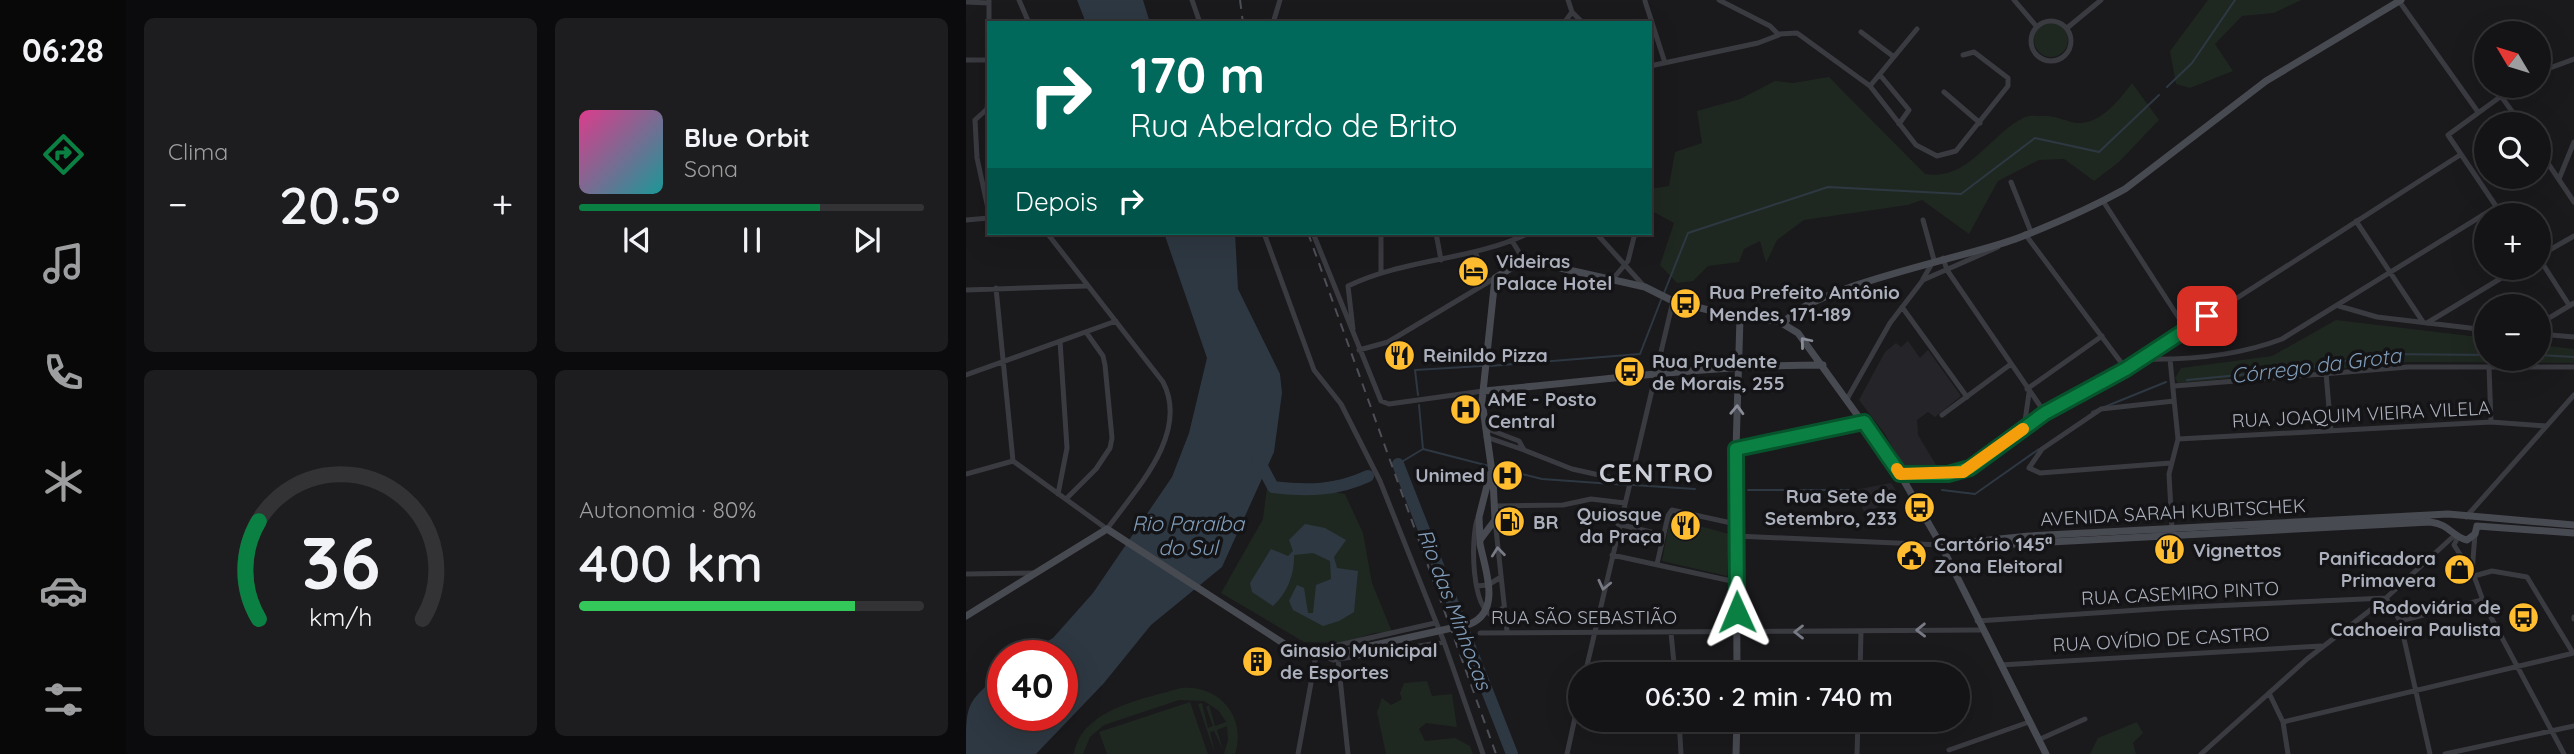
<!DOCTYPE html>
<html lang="pt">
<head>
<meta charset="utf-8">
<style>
  :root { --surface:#141315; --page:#1d1c1e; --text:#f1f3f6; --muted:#9d9ea0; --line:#333234; --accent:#0b8043 }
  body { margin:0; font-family:Quicksand,sans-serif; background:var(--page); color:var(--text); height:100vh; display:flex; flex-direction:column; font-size:26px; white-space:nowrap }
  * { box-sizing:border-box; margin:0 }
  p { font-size:23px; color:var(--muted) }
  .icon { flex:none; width:38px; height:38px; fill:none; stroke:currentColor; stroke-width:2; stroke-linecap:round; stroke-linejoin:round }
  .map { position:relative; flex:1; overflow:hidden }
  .details { display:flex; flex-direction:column; gap:18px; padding:18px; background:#0b0a0c; width:840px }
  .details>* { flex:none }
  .banner { position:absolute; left:21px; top:21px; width:665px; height:214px; border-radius:0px; box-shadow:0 7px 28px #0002,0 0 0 2px var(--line); background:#00695c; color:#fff; overflow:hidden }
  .needle { width:46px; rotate:308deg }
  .tools { position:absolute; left:1508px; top:21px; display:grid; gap:14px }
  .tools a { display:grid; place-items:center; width:77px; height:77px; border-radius:50%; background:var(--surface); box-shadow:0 7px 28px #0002,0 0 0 2px var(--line); font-size:35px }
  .speed { position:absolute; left:21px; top:640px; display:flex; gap:14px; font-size:35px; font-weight:700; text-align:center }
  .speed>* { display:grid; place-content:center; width:91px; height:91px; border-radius:50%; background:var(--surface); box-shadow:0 7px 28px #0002,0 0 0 2px var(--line); line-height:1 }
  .speed .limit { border:10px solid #d22; background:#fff; color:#111 }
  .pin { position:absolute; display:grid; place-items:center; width:60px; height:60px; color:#fff; margin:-30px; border-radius:14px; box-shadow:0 4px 10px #0006 }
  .me { position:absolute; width:77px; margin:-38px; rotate:359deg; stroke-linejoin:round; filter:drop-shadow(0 0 5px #0008) }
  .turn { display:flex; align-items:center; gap:24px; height:147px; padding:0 28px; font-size:32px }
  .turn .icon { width:91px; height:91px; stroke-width:2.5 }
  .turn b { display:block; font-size:49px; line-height:60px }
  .then { display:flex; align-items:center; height:66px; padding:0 28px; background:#0003; gap:14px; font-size:26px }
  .big { font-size:52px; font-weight:600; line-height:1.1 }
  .details .widget { flex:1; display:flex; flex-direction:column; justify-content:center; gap:10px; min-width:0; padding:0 24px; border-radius:10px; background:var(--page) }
  .details .dial { align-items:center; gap:0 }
  .dial svg { height:182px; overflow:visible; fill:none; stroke:var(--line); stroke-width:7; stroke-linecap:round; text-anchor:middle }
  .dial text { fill:var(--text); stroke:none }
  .song { display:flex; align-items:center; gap:21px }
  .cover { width:84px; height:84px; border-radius:10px; background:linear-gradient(135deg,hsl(330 70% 55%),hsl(180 70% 35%)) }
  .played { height:7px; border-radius:4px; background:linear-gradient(90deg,var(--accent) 70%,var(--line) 70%) }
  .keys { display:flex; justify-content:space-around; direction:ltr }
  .heat { display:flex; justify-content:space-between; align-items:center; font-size:38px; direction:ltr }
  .charge { height:10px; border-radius:5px; background:linear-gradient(90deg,#34c759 80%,var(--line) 0) }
  .details .tiles { flex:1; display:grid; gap:18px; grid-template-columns:repeat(2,1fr) }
  .trip { position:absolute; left:602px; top:662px; width:402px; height:70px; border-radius:35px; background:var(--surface); box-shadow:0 7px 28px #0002,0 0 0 2px var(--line); font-weight:600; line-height:70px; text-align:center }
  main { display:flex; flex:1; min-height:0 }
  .menu { display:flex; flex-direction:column; width:126px; justify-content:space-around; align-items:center; background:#080808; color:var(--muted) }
  .menu .icon { width:49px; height:49px }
  .menu .on { color:var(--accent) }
  .menu b { font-size:32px; color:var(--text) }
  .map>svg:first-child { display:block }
</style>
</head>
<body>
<main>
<nav class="menu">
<b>06:28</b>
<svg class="icon on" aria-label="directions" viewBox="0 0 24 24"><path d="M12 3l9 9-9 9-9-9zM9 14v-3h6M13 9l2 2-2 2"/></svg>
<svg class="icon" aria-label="music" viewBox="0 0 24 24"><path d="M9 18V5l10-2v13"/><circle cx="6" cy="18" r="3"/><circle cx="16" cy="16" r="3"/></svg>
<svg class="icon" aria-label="phone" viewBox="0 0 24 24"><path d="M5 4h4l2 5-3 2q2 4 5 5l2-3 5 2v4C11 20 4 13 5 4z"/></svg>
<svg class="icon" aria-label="climate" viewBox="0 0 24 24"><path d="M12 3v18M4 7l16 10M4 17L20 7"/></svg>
<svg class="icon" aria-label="car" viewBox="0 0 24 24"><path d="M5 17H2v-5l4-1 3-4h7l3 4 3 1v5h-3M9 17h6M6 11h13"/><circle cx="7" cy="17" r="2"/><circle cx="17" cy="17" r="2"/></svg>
<svg class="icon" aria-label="filters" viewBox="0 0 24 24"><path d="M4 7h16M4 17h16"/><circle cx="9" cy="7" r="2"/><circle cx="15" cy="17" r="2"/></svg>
</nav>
<section class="details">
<div class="tiles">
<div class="widget"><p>Clima</p>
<div class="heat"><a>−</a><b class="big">20.5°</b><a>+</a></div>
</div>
<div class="widget">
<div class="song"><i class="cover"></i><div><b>Blue Orbit</b><p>Sona</p></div></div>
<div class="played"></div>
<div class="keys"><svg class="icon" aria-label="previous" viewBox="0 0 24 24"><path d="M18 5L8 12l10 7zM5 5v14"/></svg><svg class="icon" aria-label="pause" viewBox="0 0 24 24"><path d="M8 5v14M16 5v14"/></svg><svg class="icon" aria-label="next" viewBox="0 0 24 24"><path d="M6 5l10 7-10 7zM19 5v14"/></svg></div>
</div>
<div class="widget dial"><svg viewBox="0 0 100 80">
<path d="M14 69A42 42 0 1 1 86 69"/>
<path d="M14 69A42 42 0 0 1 14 26" stroke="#0b8043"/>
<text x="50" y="56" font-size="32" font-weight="700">36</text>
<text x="50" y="72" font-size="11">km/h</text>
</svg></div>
<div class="widget"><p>Autonomia · 80%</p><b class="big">400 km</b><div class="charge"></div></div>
</div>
</section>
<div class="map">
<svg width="1608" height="754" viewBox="0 0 1608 754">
  <rect width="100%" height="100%" fill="#1a191c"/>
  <path fill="#252529" d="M942,341L954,358L962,350L995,396L969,417L962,412L951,420L952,435L970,465L939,469L919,434L893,400L919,352L930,343L935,347Z
    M925,483L933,495L899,514L888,490Z"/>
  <path fill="#1f2820" d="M1242,0H1335L1308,13L1276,16L1249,44L1267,71L1224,88L1210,84L1204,51Z
    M1068 40a17 17 0 1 1 34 0a17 17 0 1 1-34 0Z
    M863,77L959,174C1004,181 1023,134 1059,117C1065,115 1073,116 1080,116C1091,116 1101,122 1112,123C1135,124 1154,99 1166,83L1193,120L1153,162L1128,181L1098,159L1073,160L1032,181L1003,234L956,200L942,205L838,220L811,240L800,263L794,241L778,249L773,262L742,266L727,281L711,283L694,265L708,223L684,210V189L703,186L709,152L736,143L731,111L774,99L809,81L827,83Z
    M1370,320L1521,338V359H1573V345L1608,349V363L1443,362L1212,383L1209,378L1215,368L1306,356Z
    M301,488H345L379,494L397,533L406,583L426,632L408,633L376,643L338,642L255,593L297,519Z
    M704,518L763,534L761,576L696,561Z
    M461,681L466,696L486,694L491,727L460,723L453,729L459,741L489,738L504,746L507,754H420L411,712L416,698L425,705L436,699L434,693L438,683Z
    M215,688C253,684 281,717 269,754H258L262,740L261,726L251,730L257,750L248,731L244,732L249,754L232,704L236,703L242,728L247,726L240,707L243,705L249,726L260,722L253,711L238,701L213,700L138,725L124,737L117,754H108C115,709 178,699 215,688Z
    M224,702L242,754H141L133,732Z
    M794,719H878V723L794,724Z
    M1171,722L1177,733L1167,743L1170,754H1124L1132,738Z"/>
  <path fill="#2e3842" d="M111,0H177L184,23H120Z
    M198,233H269L272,289L314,374L316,393L308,452L256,567L185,625L138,683L70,754H0C0,701 0,704 37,671V716H96V656H56L87,638L127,593L206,477L223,433L241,358Z
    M339,524L359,528L380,540L368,557L371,568L392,571L388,612L373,621L357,626L327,610L323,601L331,585L338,588L342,613H347L350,585L365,579L364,561L347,553L328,555C329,573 321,594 307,606L286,592L284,583L305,549L322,556L327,551L323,540Z"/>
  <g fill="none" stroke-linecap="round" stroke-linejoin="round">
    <path stroke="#2e3842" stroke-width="2" d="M1201,87L1226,63L1269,0
      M698,293L722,233L862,187L995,194L1069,138L1133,152L1193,95
      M1573,355L1608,357
      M524,366L674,354L695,300
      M1221,380L1336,369L1417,354L1521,355
      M452,395L449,370L516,366
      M453,405L457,449
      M1126,412L1200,382
      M432,464L457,449L523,466
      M528,467L576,479L661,485
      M667,485L729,489
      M782,490H884
      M976,490L1009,494L1073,449"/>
    <path stroke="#2e3842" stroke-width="12" d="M291,457L307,487C341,491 370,491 402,476
      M432,464L546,754"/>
    <path stroke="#3a3b41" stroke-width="5" d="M53,0L63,23
      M226,0L234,23
      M602,0L606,12L617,23
      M1048,0L1071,27
      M679,1L699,63
      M1433,1L1512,112
      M0,2L23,3
      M1065 41a20 20 0 1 1 40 0a20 20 0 1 1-40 0Z
      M23,23V1
      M307,23L314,0
      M598,23L606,12
      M1101,28L1135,0
      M895,32L928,57
      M813,34L831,33L904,86L950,145L971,156L990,151L1042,86V78L1008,52L997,55
      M0,60H23
      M684,66L792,43L813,35L804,26L753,0
      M1573,72L1608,59
      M914,75L943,110L933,124
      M904,86L951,29
      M978,92L1014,123
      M1535,96L1555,124
      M9,120L11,158L23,213
      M9,120L21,109L23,87
      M1573,150L1608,202
      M1593,179L1608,142
      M1045,182L1065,232
      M1137,201L1220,329
      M1536,215L1482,135L1549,86
      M0,220L23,218
      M957,220L968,260L957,279
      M1390,221L1457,322
      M298,233L348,370L375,404L414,481L478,642L517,754
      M347,233L415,401L423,404L517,391
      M470,233L475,260
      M630,233L677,285
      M1059,234L1160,369
      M546,241L558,260
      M510,254L521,282
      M1573,256L1608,236
      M977,258L981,270L1079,413
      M1573,258L1603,305
      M415,271V233
      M646,280L662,261L669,233
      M30,288L47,461
      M0,290L120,286
      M1373,306L1411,317L1521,330
      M936,307L1001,397
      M1461,323L1552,268
      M1573,324L1608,303
      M387,329L382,286C440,258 505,261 563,233
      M1573,334L1608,337
      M393,350L422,342L529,278
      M1177,359C1222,360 1274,355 1316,339L1530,207
      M1204,359L1212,439L1203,474L1206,529
      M1523,367L1525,422
      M1360,373L1365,431
      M0,375L150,321
      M1208,386L1442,367H1608
      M1061,389L1136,336
      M881,399L924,323L957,280L1032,247
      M976,415L1045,364
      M519,428L553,441L558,450L520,437
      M1058,428L1063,393
      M1212,439L1525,422L1580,426
      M770,449L897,423
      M558,450L606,469L665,482
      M47,461L141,529C169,490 224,434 197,382L81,233
      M1205,463L1074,473L1063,468L1076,449L1135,409L1208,401
      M0,474L47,461
      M934,474L990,473L1004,468L1079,413L1176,359L1494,155
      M92,494L101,448L94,341
      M100,499L130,469L144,448L146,438L139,365L137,356L120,332
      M529,506L597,505L625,499L659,503
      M1500,517L1608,395
      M511,520C505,540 505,607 527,616L538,607
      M529,520L541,631
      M652,524L697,535
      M770,536L975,545
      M1492,537L1488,545L1508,576L1519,606L1598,754
      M646,555L770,582
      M691,564L702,516L706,510L770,524
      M1506,572L1509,534
      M0,574L70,573
      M1508,576L1526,571L1561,577L1607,653
      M511,586L522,585L535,577
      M1420,598L1434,621L1464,754
      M1608,617V619
      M1011,621L1203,608L1420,598
      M1434,621L1516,600
      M514,633L1015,630
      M705,633L709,674
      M354,654L367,660L478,642
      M372,659L382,754
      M1034,665L1355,646
      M619,674L707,301
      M894,674L895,631
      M1303,693L1317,722L1322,754
      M713,719L715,754
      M1317,722L1608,653
      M1072,740L1119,719
      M983,750L1063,722
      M332,754L351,650L469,623
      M601,754L614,695
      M891,754L892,719
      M1235,754L1341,659L1420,598L1490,534
      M1479,754L1608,726"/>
    <path stroke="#484a52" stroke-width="7" d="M818,323C842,287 1007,256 1052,238C1088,224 1125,208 1159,189L1300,81L1435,0
      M517,391C630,381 744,365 857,365
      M1511,526L1608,533
      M514,540L529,520L527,479L516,401L529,278L558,260L679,287L707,301L774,318L812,321L832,333L934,474L975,545L1080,754
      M514,541L513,517L524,474
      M975,545L1063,536L1482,514L1608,525
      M1010,546L1464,522C1484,524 1486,537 1501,540L1509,534L1511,526
      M0,616L141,529L320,645L349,654L377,652
      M771,674L770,449L774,318
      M770,754L771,719"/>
    <path stroke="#4d4f57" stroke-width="2" stroke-dasharray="9 7" stroke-linecap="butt" d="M274,0L277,23
      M342,233L530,754"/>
    <path stroke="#484a52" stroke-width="7" d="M377,652L504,624C536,611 519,569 514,544"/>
  </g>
  <defs><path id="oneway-chevron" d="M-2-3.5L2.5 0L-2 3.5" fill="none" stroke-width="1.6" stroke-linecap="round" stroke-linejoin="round" transform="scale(1.75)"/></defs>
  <g stroke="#888c97">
    <use href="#oneway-chevron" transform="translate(839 342) rotate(-130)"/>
    <use href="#oneway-chevron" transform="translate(771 410) rotate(-88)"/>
  </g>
  <g stroke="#787b85">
    <use href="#oneway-chevron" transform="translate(532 552) rotate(-96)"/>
    <use href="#oneway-chevron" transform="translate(638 585) rotate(103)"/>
    <use href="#oneway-chevron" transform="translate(955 630) rotate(179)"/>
    <use href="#oneway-chevron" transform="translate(833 632) rotate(180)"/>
  </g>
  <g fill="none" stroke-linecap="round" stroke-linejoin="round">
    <defs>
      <path id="route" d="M771,612L770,449L898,422L934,474H982L1004,468L1079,413L1160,369L1241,316"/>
    </defs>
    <use href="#route" stroke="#07532c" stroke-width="18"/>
    <use href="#route" stroke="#0b8043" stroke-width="12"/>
    <path stroke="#f59e0b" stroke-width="12" d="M931,469L934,474L997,472L1057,429"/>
  </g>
  <defs>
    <symbol id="hotel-disc" viewBox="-11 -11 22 22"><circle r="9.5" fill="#ffbd2f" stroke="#141417"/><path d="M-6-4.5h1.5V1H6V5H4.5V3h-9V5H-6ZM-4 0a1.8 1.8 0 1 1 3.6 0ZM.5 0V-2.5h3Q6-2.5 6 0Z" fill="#111"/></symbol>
    <symbol id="bus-disc" viewBox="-11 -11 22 22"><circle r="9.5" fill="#ffbd2f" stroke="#141417"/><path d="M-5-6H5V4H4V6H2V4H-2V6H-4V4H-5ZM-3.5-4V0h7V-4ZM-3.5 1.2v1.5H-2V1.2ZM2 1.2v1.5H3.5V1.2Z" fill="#111"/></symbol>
    <symbol id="restaurant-disc" viewBox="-11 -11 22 22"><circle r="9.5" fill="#ffbd2f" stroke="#141417"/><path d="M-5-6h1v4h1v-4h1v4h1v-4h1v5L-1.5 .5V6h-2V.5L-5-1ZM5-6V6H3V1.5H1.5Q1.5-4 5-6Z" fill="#111"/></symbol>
    <symbol id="hospital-disc" viewBox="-11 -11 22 22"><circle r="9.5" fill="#ffbd2f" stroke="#141417"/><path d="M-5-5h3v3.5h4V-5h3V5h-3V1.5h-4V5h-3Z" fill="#111"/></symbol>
    <symbol id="fuel-disc" viewBox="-11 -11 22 22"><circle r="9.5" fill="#ffbd2f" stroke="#141417"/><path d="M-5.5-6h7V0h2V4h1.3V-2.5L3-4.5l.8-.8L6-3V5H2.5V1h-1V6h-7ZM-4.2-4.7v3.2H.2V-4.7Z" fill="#111"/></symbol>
    <symbol id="civic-disc" viewBox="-11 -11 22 22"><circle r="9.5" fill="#ffbd2f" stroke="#141417"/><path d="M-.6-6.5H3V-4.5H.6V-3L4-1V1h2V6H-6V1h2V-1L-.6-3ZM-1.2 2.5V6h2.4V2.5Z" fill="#111"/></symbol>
    <symbol id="shop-disc" viewBox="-11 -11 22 22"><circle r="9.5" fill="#ffbd2f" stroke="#141417"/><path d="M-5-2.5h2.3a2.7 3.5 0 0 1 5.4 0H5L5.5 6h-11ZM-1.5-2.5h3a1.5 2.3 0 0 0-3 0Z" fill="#111"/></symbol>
    <symbol id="building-disc" viewBox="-11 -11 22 22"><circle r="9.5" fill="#ffbd2f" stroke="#141417"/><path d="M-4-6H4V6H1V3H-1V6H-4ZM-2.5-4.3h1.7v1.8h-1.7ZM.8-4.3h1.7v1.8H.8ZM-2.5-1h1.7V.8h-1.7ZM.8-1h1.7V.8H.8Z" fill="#111"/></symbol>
  </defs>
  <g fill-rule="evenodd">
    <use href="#hotel-disc" x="490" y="254" width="35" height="35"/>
    <use href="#bus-disc" x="702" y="286" width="35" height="35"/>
    <use href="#restaurant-disc" x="416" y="338" width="35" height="35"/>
    <use href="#bus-disc" x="646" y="354" width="35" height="35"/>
    <use href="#hospital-disc" x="482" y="392" width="35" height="35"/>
    <use href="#hospital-disc" x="524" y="458" width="35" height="35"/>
    <use href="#bus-disc" x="936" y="490" width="35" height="35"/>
    <use href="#fuel-disc" x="526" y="504" width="35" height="35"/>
    <use href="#restaurant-disc" x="702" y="508" width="35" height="35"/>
    <use href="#restaurant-disc" x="1186" y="532" width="35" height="35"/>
    <use href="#civic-disc" x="928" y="538" width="35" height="35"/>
    <use href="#shop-disc" x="1476" y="552" width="35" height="35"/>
    <use href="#bus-disc" x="1540" y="600" width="35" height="35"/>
    <use href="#building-disc" x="274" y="644" width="35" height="35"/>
  </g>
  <g text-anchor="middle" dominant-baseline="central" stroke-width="7" stroke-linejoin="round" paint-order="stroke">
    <g font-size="19" font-weight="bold" fill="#abb0bc" stroke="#141417" text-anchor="start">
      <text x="530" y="261">Videiras<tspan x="530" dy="22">Palace Hotel</tspan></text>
      <text x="743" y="292">Rua Prefeito Antônio<tspan x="743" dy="22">Mendes, 171-189</tspan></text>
      <text x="457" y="355">Reinildo Pizza</text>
      <text x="686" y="361">Rua Prudente<tspan x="686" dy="22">de Morais, 255</tspan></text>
      <text x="522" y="399">AME - Posto<tspan x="522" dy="22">Central</tspan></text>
      <text x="519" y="475" text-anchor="end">Unimed</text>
      <text x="931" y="496" text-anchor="end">Rua Sete de<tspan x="931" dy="22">Setembro, 233</tspan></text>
      <text x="696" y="514" text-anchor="end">Quiosque<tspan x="696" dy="22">da Praça</tspan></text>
      <text x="567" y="522">BR</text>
      <text x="968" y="544">Cartório 145ª<tspan x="968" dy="22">Zona Eleitoral</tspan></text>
      <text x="1227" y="550">Vignettos</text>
      <text x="1470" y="558" text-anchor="end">Panificadora<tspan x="1470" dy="22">Primavera</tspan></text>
      <text x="1535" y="607" text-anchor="end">Rodoviária de<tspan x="1535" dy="22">Cachoeira Paulista</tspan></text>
      <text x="314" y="650">Ginasio Municipal<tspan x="314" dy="22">de Esportes</tspan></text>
    </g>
    <g font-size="19" fill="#abb0bc" stroke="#141417">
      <text transform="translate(1395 414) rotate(-3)">RUA JOAQUIM VIEIRA VILELA</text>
      <text transform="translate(1207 512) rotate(-3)">AVENIDA SARAH KUBITSCHEK</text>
      <text transform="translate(1214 593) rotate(-3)">RUA CASEMIRO PINTO</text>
      <text x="618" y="617">RUA SÃO SEBASTIÃO</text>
      <text transform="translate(1195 639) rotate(-3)">RUA OVÍDIO DE CASTRO</text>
    </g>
    <g font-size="21" font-style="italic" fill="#809db9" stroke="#141417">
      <text transform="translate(1350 365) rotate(-7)">Córrego da Grota</text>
      <text x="222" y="523">Rio Paraíba<tspan x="222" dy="24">do Sul</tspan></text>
      <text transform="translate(489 609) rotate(69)">Rio das Minhocas</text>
    </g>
    <g font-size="26" font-weight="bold" letter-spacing="2" fill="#cdcfd8" stroke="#141417">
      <text x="691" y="472">CENTRO</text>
    </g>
  </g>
</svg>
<div class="tools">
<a><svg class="needle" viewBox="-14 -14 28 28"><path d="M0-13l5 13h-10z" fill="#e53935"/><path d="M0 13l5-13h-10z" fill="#9d9ea0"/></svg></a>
<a><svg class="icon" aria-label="search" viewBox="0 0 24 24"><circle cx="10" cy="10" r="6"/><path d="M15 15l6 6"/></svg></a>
<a>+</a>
<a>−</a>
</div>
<div class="speed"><div class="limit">40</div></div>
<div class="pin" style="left:1241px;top:316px;background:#d93025"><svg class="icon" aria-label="arrive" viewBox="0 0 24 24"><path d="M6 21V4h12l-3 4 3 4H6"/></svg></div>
<svg class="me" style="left:771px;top:612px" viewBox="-20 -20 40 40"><path d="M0-17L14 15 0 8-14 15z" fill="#0b8043" stroke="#fff" stroke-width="4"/></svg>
<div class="trip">06:30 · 2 min · 740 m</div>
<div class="banner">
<div class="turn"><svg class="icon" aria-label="right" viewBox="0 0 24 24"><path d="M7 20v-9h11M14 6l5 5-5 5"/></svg><div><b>170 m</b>Rua Abelardo de Brito</div></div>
<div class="then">Depois<svg class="icon" aria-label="right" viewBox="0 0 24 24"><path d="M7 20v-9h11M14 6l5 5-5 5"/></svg></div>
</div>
</div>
</main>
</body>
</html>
